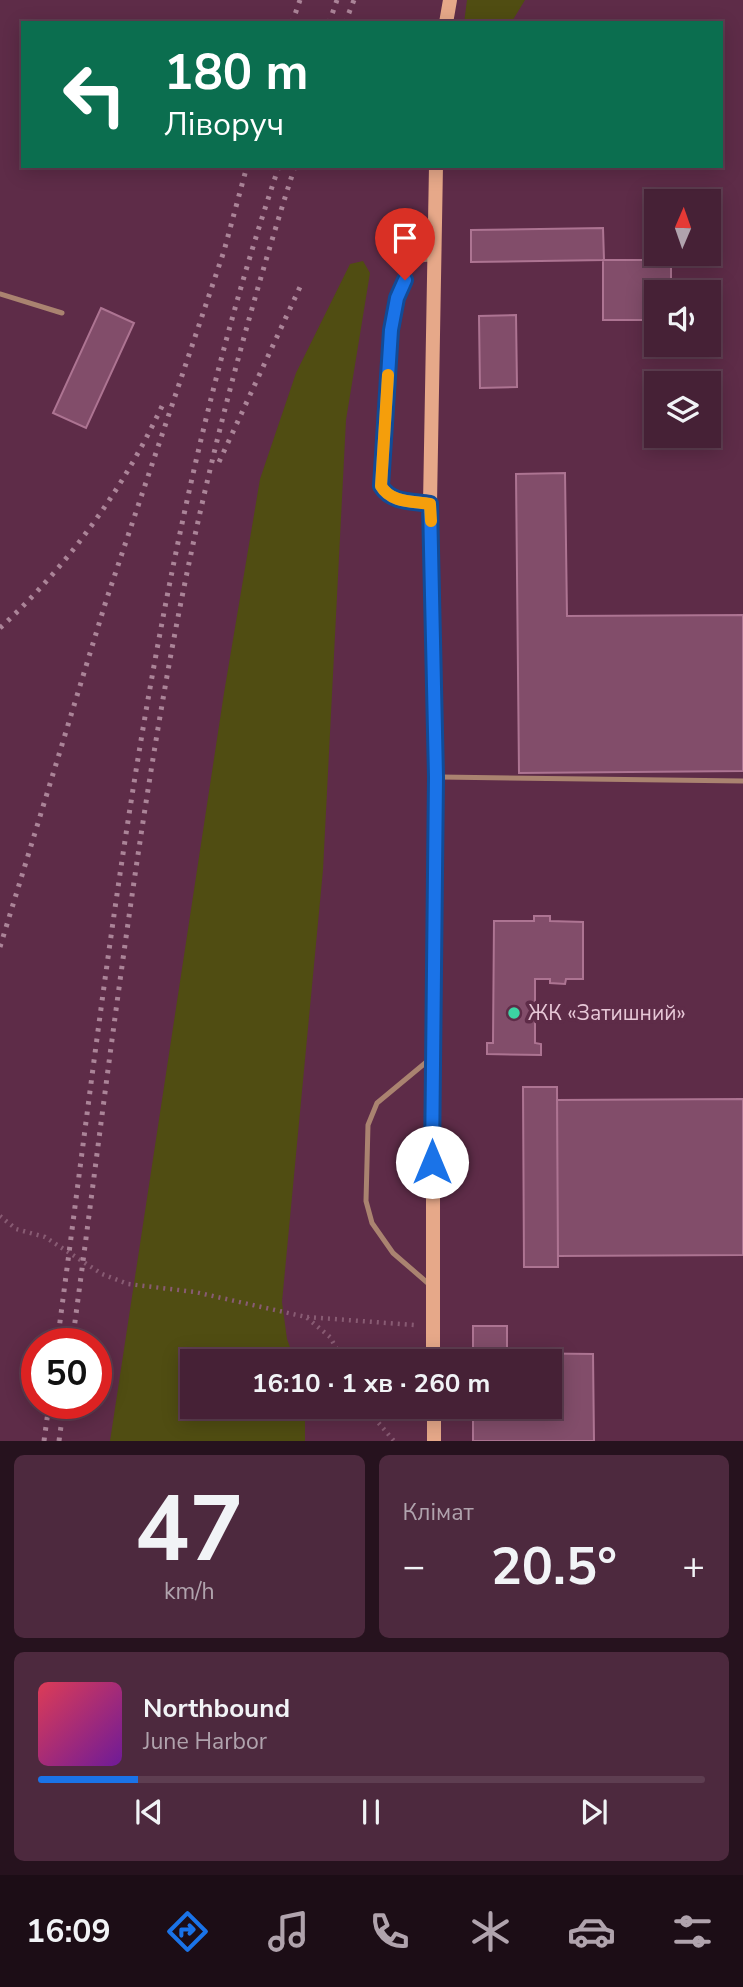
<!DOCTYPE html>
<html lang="uk">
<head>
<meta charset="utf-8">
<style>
  :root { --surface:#462136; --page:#4d293e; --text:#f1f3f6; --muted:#b0a3ad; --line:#5e3e51; --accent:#1a73e8 }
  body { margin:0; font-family:"Nunito Sans",sans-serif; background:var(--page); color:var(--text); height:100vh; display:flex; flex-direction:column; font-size:26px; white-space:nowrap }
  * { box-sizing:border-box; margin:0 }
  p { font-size:23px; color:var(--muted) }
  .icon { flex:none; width:38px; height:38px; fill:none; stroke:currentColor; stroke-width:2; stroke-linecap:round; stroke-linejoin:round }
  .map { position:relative; height:1441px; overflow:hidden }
  .details { display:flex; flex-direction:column; gap:14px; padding:14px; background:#26121e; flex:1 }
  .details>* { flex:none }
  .top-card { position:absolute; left:21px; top:21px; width:702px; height:147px; border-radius:0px; box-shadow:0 4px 18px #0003,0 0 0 2px var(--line); background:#0b6e4f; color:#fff; overflow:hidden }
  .needle { width:46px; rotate:2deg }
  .buttons { position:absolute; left:644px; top:189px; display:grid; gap:14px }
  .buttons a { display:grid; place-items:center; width:77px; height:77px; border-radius:0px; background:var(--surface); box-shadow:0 4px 18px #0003,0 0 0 2px var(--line); font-size:35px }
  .speed { position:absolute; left:21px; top:1328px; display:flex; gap:14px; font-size:35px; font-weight:700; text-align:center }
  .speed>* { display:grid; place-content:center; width:91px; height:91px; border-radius:50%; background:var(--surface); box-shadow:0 4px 18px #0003,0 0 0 2px var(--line); line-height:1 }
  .speed .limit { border:10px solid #d22; background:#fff; color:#111 }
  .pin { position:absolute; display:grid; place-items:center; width:60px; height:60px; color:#fff; margin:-72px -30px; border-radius:50% 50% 50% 0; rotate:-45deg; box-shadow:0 0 7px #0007 }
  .pin .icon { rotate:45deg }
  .me { position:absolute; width:77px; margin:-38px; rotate:0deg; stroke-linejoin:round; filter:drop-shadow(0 0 5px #0008) }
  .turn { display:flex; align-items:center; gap:24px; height:147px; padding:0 28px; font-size:32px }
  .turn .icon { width:91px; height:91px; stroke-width:2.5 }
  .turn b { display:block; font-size:49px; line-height:60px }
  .big { font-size:52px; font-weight:700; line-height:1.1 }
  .details .card { flex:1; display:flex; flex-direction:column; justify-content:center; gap:10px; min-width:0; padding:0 24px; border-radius:10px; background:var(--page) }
  .details .dial { align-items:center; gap:0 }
  .dial b { font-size:91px; line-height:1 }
  .song { display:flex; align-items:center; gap:21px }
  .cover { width:84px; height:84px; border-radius:10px; background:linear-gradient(135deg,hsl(350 70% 55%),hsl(280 70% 35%)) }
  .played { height:7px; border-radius:4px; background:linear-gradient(90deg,var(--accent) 15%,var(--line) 15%) }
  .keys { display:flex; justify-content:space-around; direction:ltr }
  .heat { display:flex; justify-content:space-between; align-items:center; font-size:38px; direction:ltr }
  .details .tiles { flex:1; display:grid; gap:14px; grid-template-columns:1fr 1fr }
  .card:last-child { grid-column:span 2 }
  .trip { position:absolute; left:180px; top:1349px; width:382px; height:70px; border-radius:0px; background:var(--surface); box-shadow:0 4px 18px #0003,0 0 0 2px var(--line); font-weight:700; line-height:70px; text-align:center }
  .tab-bar { display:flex; height:112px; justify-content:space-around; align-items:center; background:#1c0d16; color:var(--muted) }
  .tab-bar .icon { width:49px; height:49px }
  .tab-bar .selected { color:var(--accent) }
  .tab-bar b { font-size:32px; color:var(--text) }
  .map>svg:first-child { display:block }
</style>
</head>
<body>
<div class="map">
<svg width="743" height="1441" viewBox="0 0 743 1441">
  <rect width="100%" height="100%" fill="#5e2c48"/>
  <path fill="#504d12" d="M467,0H525L511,23H464Z
    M363,261L370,273L346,420L323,870L282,1302L287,1339L295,1361L192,1362V1407H305V1441H110L224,693L260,479L296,373L350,264Z"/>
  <path fill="#824d6a" stroke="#ad7492" stroke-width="2" d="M603,228L604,260L471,262V230Z
    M603,260H671V292H656V320H603Z
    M101,308L134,323L86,428L53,413Z
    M516,315L517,387L480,388L479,316Z
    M565,473L567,616L743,615V771L519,773L516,474Z
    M534,916H550V921L583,922V979H566L565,984L550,983V979H535V1043L541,1044V1055L487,1054V1043H493L494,921H534Z
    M523,1087H557L558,1267H524Z
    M743,1099V1255L558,1256L557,1100Z
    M473,1326H507V1353L593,1354L594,1441H473V1407H550V1362H473Z"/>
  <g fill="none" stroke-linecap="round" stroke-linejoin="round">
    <path stroke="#885b73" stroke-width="4.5" stroke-dasharray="2 5" stroke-linecap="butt" d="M0,1216L16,1229L45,1237L102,1274L128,1284L195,1292L306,1317L330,1337L344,1362
      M307,1317L414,1325
      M365,1407L394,1441"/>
    <path stroke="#aa8370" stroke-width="5" d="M0,294L62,313
      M429,504L386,495L381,486V474C385,424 382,303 414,266C419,259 425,259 433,259
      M440,777L743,781
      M430,1285L393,1253L372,1223L366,1201L368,1125L377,1103L430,1059"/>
    <path stroke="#e6a889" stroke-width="14" d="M446,23L450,0
      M433,1362V1057L437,777L430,504L436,166
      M434,1407V1441"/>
    <path stroke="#ab8498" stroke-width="5" stroke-dasharray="3.5 7" stroke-linecap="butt" d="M292,23L300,0
      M329,23L337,0
      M345,23L354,0
      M219,462L300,287
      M0,628C69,565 124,488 163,404
      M0,947L106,601L224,251L247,166
      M57,1344C110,948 150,547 279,166
      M72,1344C101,1129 126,913 163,699C194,518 239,341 295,166
      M44,1441L49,1404
      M59,1441L64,1404"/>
  </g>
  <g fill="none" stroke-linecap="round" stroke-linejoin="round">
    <defs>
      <path id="route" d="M405,280L397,298L391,330L381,486C391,503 412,501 430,504L436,777L432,1162"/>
    </defs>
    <use href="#route" stroke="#114b97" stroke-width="18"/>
    <use href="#route" stroke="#1a73e8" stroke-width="12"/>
    <path stroke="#f59e0b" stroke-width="12" d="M388,375L381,486C391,503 412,501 430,504L431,521"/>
  </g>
  <circle fill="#3cd4a3" stroke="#5e2c48" stroke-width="2.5" cx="514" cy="1013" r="7"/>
  <g text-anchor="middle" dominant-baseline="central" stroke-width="7" stroke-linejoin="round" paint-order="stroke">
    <g font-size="21" fill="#e7c8d7" stroke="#5e2c48" text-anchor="start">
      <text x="528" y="1013">ЖК «Затишний»</text>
    </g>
  </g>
</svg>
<div class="buttons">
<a><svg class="needle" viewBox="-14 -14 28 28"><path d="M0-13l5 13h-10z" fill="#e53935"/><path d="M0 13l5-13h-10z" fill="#b0a3ad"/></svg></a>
<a><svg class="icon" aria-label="sound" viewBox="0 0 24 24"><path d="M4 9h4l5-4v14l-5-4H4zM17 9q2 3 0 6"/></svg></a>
<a><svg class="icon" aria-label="layers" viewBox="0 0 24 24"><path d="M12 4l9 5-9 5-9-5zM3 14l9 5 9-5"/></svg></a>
</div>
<div class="speed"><div class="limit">50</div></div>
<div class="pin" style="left:405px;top:280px;background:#d93025"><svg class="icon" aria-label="arrive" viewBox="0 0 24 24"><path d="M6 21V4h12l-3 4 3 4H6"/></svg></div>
<svg class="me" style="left:432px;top:1162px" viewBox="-20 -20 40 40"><circle r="19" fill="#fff"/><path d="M0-13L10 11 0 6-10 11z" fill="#1a73e8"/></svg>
<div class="trip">16:10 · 1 хв · 260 m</div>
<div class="top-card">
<div class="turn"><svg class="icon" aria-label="left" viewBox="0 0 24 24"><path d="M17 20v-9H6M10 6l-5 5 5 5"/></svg><div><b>180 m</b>Ліворуч</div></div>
</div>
</div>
<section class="details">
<div class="tiles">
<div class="card dial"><b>47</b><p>km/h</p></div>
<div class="card"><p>Клімат</p>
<div class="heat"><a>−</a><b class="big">20.5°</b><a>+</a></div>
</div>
<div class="card">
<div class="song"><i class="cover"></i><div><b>Northbound</b><p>June Harbor</p></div></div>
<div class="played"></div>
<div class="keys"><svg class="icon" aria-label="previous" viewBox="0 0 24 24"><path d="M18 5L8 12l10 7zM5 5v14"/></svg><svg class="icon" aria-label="pause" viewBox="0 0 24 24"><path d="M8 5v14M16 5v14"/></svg><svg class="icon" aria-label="next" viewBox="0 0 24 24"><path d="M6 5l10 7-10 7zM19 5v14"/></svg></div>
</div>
</div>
</section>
<nav class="tab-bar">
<b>16:09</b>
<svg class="icon selected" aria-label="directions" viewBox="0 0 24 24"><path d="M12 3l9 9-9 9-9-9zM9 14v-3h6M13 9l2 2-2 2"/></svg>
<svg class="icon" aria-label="music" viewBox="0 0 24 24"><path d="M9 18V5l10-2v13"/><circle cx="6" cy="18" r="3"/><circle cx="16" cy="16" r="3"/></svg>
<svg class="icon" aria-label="phone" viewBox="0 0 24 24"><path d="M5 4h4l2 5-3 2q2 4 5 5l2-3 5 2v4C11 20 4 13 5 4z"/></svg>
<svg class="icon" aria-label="climate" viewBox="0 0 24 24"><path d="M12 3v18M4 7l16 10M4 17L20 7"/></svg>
<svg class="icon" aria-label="car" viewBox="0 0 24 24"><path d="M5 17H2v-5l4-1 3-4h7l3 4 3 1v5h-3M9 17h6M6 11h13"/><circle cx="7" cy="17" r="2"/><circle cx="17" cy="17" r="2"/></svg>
<svg class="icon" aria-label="filters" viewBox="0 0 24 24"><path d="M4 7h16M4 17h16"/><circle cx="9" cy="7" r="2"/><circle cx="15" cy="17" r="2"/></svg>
</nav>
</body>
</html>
